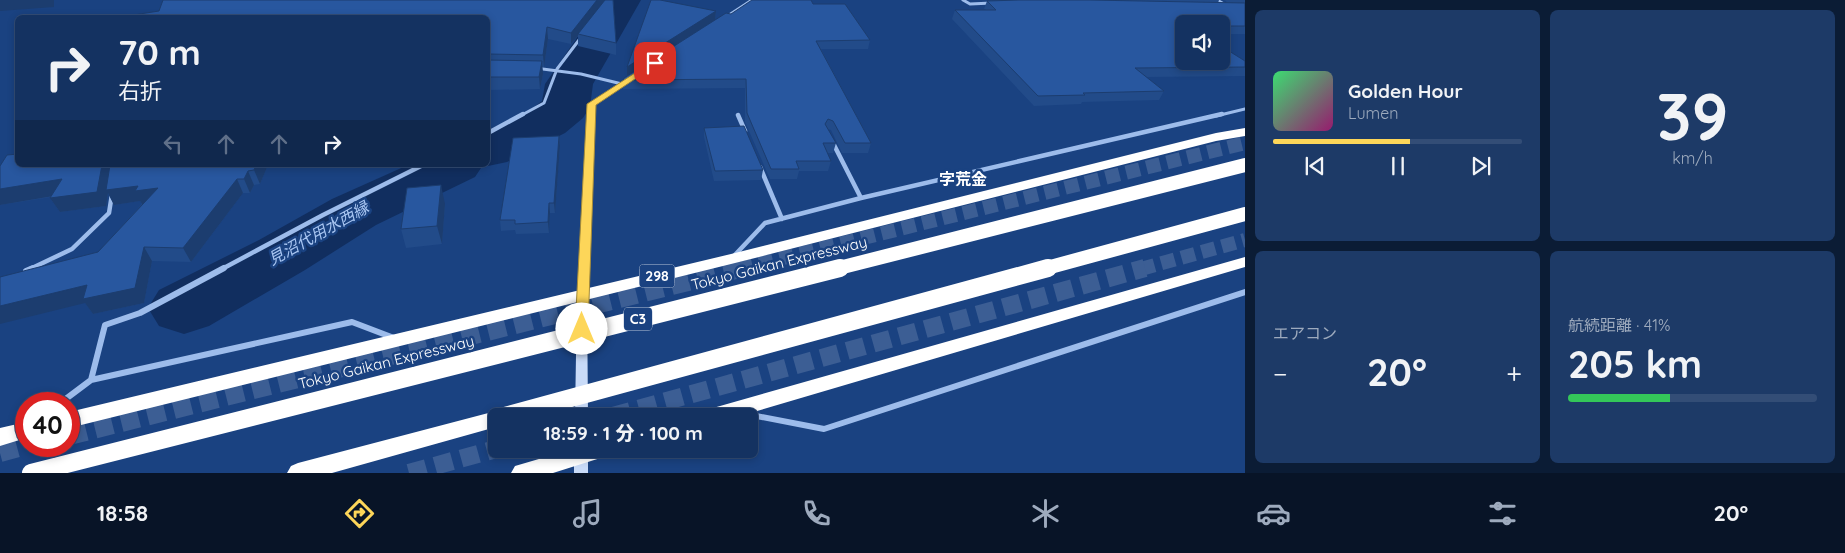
<!DOCTYPE html>
<html lang="ja">
<head>
<meta charset="utf-8">
<style>
  :root { --surface:#143261; --page:#1d3a67; --text:#f1f3f6; --muted:#9daabd; --line:#334d76; --accent:#fdd659 }
  body { margin:0; font-family:Quicksand,"Noto Sans JP",sans-serif; background:var(--page); color:var(--text); height:100vh; display:flex; flex-direction:column; font-size:19px; white-space:nowrap }
  * { box-sizing:border-box; margin:0 }
  p { font-size:16px; color:var(--muted) }
  .icon { flex:none; width:28px; height:28px; fill:none; stroke:currentColor; stroke-width:2; stroke-linecap:round; stroke-linejoin:round }
  .map { position:relative; flex:1; overflow:hidden }
  .drawer { display:flex; flex-direction:column; gap:10px; padding:10px; background:#0b1c35; width:600px }
  .drawer>* { flex:none }
  .top-card { position:absolute; left:15px; top:15px; width:475px; height:152px; border-radius:8px; box-shadow:0 2px 8px #0003,0 0 0 1px var(--line); background:#143261; color:var(--text); overflow:hidden }
  .tools { position:absolute; left:1175px; top:15px; display:grid; gap:10px }
  .tools a { display:grid; place-items:center; width:55px; height:55px; border-radius:8px; background:var(--surface); box-shadow:0 2px 8px #0003,0 0 0 1px var(--line); font-size:25px }
  .speed { position:absolute; left:15px; top:392px; display:flex; gap:10px; font-size:25px; font-weight:700; text-align:center }
  .speed>* { display:grid; place-content:center; width:65px; height:65px; border-radius:50%; background:var(--surface); box-shadow:0 2px 8px #0003,0 0 0 1px var(--line); line-height:1 }
  .speed .limit { border:8px solid #d22; background:#fff; color:#111 }
  .pin { position:absolute; display:grid; place-items:center; width:42px; height:42px; color:#fff; margin:-21px; border-radius:10px; box-shadow:0 2px 8px #0006 }
  .me { position:absolute; width:55px; margin:-28px; rotate:0deg; stroke-linejoin:round; filter:drop-shadow(0 0 4px #0008) }
  .turn { display:flex; align-items:center; gap:18px; height:105px; padding:0 20px; font-size:22px }
  .turn .icon { width:65px; height:65px; stroke-width:2.5 }
  .turn b { display:block; font-size:35px; line-height:42px }
  .lanes { display:flex; align-items:center; height:48px; padding:0 20px; background:#0003; justify-content:center; gap:25px; direction:ltr }
  .lanes .off { opacity:.35 }
  .big { font-size:38px; font-weight:800; line-height:1.1 }
  .drawer .card { flex:1; display:flex; flex-direction:column; justify-content:center; gap:8px; min-width:0; padding:0 18px; border-radius:8px; background:var(--page) }
  .drawer .dial { align-items:center; gap:0 }
  .dial b { font-size:65px; line-height:1 }
  .song { display:flex; align-items:center; gap:15px }
  .cover { width:60px; height:60px; border-radius:8px; background:linear-gradient(135deg,hsl(140 70% 55%),hsl(320 70% 35%)) }
  .played { height:5px; border-radius:2px; background:linear-gradient(90deg,var(--accent) 55%,var(--line) 55%) }
  .keys { display:flex; justify-content:space-around; direction:ltr }
  .heat { display:flex; justify-content:space-between; align-items:center; font-size:28px; direction:ltr }
  .charge { height:8px; border-radius:4px; background:linear-gradient(90deg,#34c759 41%,var(--line) 0) }
  .drawer .tiles { flex:1; display:grid; gap:10px; grid-template-columns:repeat(2,1fr) }
  .trip { position:absolute; left:488px; top:408px; width:270px; height:50px; border-radius:8px; background:var(--surface); box-shadow:0 2px 8px #0003,0 0 0 1px var(--line); font-weight:800; line-height:50px; text-align:center }
  .dock { display:flex; height:80px; justify-content:space-around; align-items:center; background:#081427; color:var(--muted) }
  .dock .icon { width:35px; height:35px }
  .dock .on { color:var(--accent) }
  .dock b { font-size:22px; color:var(--text) }
  main { display:flex; flex:1; min-height:0 }
  .map>svg:first-child { display:block }
</style>
</head>
<body>
<main>
<div class="map">
<svg width="1245" height="473" viewBox="0 0 1245 473">
  <rect width="100%" height="100%" fill="#1a4281"/>
  <g fill="none" stroke-linecap="round" stroke-linejoin="round">
    <path fill="#112e5f" fill-rule="evenodd" d="M603,0H641L593,84L590,107L583,118L565,133L507,162L488,166L483,165L475,177L376,225L305,270L209,326L184,334L159,326L148,308L159,290L259,240L332,199L408,165H488V130L529,111L542,101L545,84Z"/>
    <path stroke="#3c5e94" stroke-width="14" stroke-dasharray="14 7" stroke-linecap="butt" d="M739,269L1245,143
      M1141,269L1245,240"/>
    <path stroke="#3c5e94" stroke-width="18" stroke-dasharray="18 9" stroke-linecap="butt" d="M613,416L1145,268
      M69,436L744,268
      M0,453L26,446
      M409,473L496,449"/>
    <path stroke="#9dbceb" stroke-width="3" d="M963,0L970,4L992,3
      M1217,0L1224,4
      M726,17L752,0
      M535,68L581,74L622,84
      M520,116L544,103L557,69L582,36
      M590,116L591,104L628,80
      M1216,116L1245,109"/>
    <path stroke="#9dbceb" stroke-width="4.5" d="M738,115L745,131
      M488,133L523,114
      M833,143L861,198
      M760,167L782,219
      M733,257L765,223L861,198L1222,114
      M30,269L72,249L109,213L112,194
      M222,269L323,215L423,165
      M583,269L591,114"/>
    <path stroke="#9dbceb" stroke-width="6" d="M26,271L33,268
      M582,294L583,268
      M91,380L105,325L140,313L224,268
      M59,404L91,380L352,322L394,338
      M741,413L824,429L1245,292"/>
    <path fill="#c9dbf8" fill-rule="evenodd" d="M582,290L586,291L587,294L588,416H575L577,294L578,291Z
      M574,449H588V473H574Z"/>
    <path fill="#fff" fill-rule="evenodd" d="M1245,128V136L1216,141L731,264L69,428V412L731,254L1216,133Z
      M1245,257V267L740,416H703L706,410L713,408Z
      M496,411L503,413L505,416H496V427L332,473H287L291,466L298,463Z
      M26,422V438L0,446V428Z
      M573,449H613L610,455L553,473H511L515,466Z"/>
    <path stroke="#fff" stroke-width="14" d="M835,269L1245,165
      M1043,269L1245,214"/>
    <path stroke="#fff" stroke-width="18" d="M505,416L1048,268
      M31,473L840,268"/>
  </g>
  <path fill="#224b89" d="M613,0L616,43V55L578,46V36L571,44L548,39L544,67H542L543,74L540,89L489,90L488,96V18Z
    M1019,0H1219L1218,3H1227L1226,1L1224,0H1245V34H1221V24H1184L1245,61V76L1146,77L1164,91L1159,100L1082,102L1081,104L1034,106L952,19L955,10H986L984,9L987,1Z
    M813,4L870,40L868,49H821L871,143L868,153H842L831,130L828,129L836,143L833,153H827L831,161L828,171H799L797,179H770L745,122V88L623,89V80L627,76V67L716,11L715,20L731,14Z
    M704,128L763,170L761,180L714,181L704,137Z
    M559,136L560,146L555,213H550L549,233L516,234L515,230L501,231L500,220Z
    M18,165H268L260,184L254,185L250,193H243L191,262L152,261L144,303L93,314L85,303L98,252L142,204L140,201L114,205L108,193L106,206L60,212L50,198L51,197L0,205Z
    M445,204L442,244L406,248L401,229Z"/>
  <path fill="#1c3d6f" d="M0,0H54V7L0,11Z
    M597,0H606L578,34V36L571,44V33Z
    M716,11L715,20L627,76V67Z
    M547,27L548,39L544,67L543,55Z
    M542,61L543,74L540,89L539,77Z
    M488,81L489,90L488,96Z
    M559,136L560,146L555,213L554,203Z
    M102,165H112L138,186L158,188L143,205L140,201L114,205L108,193L106,206L60,212L50,198Z
    M256,165H268L260,184L254,170Z
    M248,171L254,185L250,193L244,179Z
    M62,179L71,193L0,205V189Z
    M237,179L243,193L191,262L183,248Z
    M441,185L445,204L442,244L437,226Z
    M549,203L550,213L549,233L548,222Z
    M144,247L152,261L144,303L93,314L85,303L0,324V306L87,285Z"/>
  <path fill="#28579f" stroke="#1c3d6f" d="M163,0H597L571,33L547,27L543,55L488,54V18H114L159,11Z
    M605,0H613L616,43L578,34Z
    M651,0H660L716,11L627,67Z
    M752,0H811L813,4H845L870,40L816,41L871,143H845L833,121L828,119L825,124L836,143H823L831,161H796L799,169H771L747,113L746,79L623,80L624,78L726,13L731,14Z
    M1019,0H1090L1245,3V26H1221V24H1184V61H1221V46L1245,61V67L1135,68L1164,91L1083,93L1085,95L1038,96L955,10H996L987,1Z
    M488,60L542,61L539,77H488Z
    M744,126L763,170L715,171L704,128Z
    M559,136L554,203H549L548,222L515,224V220H500L513,138Z
    M18,154V165H102L97,192L50,198L62,179L0,189V166L7,155Z
    M110,165H256L254,170L248,171L244,179H237L183,248L144,247L135,288L83,299L87,285L0,306V277L98,252L158,188L135,191L138,186L106,190Z
    M441,185L437,226L401,229L407,188Z"/>
  <path fill="#fdd659" stroke="#a48b3a" d="M652,62L659,63L596,105L588,329L586,333H577L575,329L587,104Z"/>
  <g text-anchor="middle" dominant-baseline="central" stroke-width="5" stroke-linejoin="round" paint-order="stroke">
    <g fill="#1a4281" stroke="#bac6d9" stroke-width="1">
      <rect x="639.5" y="264.5" width="35" height="23" rx="4"/>
      <rect x="624" y="307.5" width="28" height="23" rx="4"/>
    </g>
    <g font-size="14" font-weight="bold" fill="#fff">
      <text x="657" y="276">298</text>
      <text x="638" y="319">C3</text>
    </g>
    <g font-size="15" fill="#fff" stroke="#1a4281">
      <text transform="translate(779 263) rotate(-14)">Tokyo Gaikan Expressway</text>
      <text transform="translate(386 362) rotate(-14)">Tokyo Gaikan Expressway</text>
    </g>
    <g font-size="16" font-weight="bold" fill="#fff" stroke="#1a4281">
      <text x="963" y="179">字荒金</text>
    </g>
    <g font-size="16" font-style="italic" fill="#a9c6f2" stroke="#1a4281">
      <text transform="translate(318 233) rotate(-29)">見沼代用水西縁</text>
    </g>
  </g>
</svg>
<div class="tools">
<a><svg class="icon" aria-label="sound" viewBox="0 0 24 24"><path d="M4 9h4l5-4v14l-5-4H4zM17 9q2 3 0 6"/></svg></a>
</div>
<div class="speed"><div class="limit">40</div></div>
<div class="pin" style="left:655px;top:63px;background:#d93025"><svg class="icon" aria-label="arrive" viewBox="0 0 24 24"><path d="M6 21V4h12l-3 4 3 4H6"/></svg></div>
<svg class="me" style="left:582px;top:329px" viewBox="-20 -20 40 40"><circle r="19" fill="#fff"/><path d="M0-13L10 11 0 6-10 11z" fill="#fdd659"/></svg>
<div class="trip">18:59 · 1 分 · 100 m</div>
<div class="top-card">
<div class="turn"><svg class="icon" aria-label="right" viewBox="0 0 24 24"><path d="M7 20v-9h11M14 6l5 5-5 5"/></svg><div><b>70 m</b>右折</div></div>
<div class="lanes"><svg class="icon off" aria-label="left" viewBox="0 0 24 24"><path d="M17 20v-9H6M10 6l-5 5 5 5"/></svg><svg class="icon off" aria-label="ahead" viewBox="0 0 24 24"><path d="M12 20V5M6 11l6-6 6 6"/></svg><svg class="icon off" aria-label="ahead" viewBox="0 0 24 24"><path d="M12 20V5M6 11l6-6 6 6"/></svg><svg class="icon" aria-label="right" viewBox="0 0 24 24"><path d="M7 20v-9h11M14 6l5 5-5 5"/></svg></div>
</div>
</div>
<section class="drawer">
<div class="tiles">
<div class="card">
<div class="song"><i class="cover"></i><div><b>Golden Hour</b><p>Lumen</p></div></div>
<div class="played"></div>
<div class="keys"><svg class="icon" aria-label="previous" viewBox="0 0 24 24"><path d="M18 5L8 12l10 7zM5 5v14"/></svg><svg class="icon" aria-label="pause" viewBox="0 0 24 24"><path d="M8 5v14M16 5v14"/></svg><svg class="icon" aria-label="next" viewBox="0 0 24 24"><path d="M6 5l10 7-10 7zM19 5v14"/></svg></div>
</div>
<div class="card dial"><b>39</b><p>km/h</p></div>
<div class="card"><p>エアコン</p>
<div class="heat"><a>−</a><b class="big">20°</b><a>+</a></div>
</div>
<div class="card"><p>航続距離 · 41%</p><b class="big">205 km</b><div class="charge"></div></div>
</div>
</section>
</main>
<nav class="dock">
<b>18:58</b>
<svg class="icon on" aria-label="directions" viewBox="0 0 24 24"><path d="M12 3l9 9-9 9-9-9zM9 14v-3h6M13 9l2 2-2 2"/></svg>
<svg class="icon" aria-label="music" viewBox="0 0 24 24"><path d="M9 18V5l10-2v13"/><circle cx="6" cy="18" r="3"/><circle cx="16" cy="16" r="3"/></svg>
<svg class="icon" aria-label="phone" viewBox="0 0 24 24"><path d="M5 4h4l2 5-3 2q2 4 5 5l2-3 5 2v4C11 20 4 13 5 4z"/></svg>
<svg class="icon" aria-label="climate" viewBox="0 0 24 24"><path d="M12 3v18M4 7l16 10M4 17L20 7"/></svg>
<svg class="icon" aria-label="car" viewBox="0 0 24 24"><path d="M5 17H2v-5l4-1 3-4h7l3 4 3 1v5h-3M9 17h6M6 11h13"/><circle cx="7" cy="17" r="2"/><circle cx="17" cy="17" r="2"/></svg>
<svg class="icon" aria-label="filters" viewBox="0 0 24 24"><path d="M4 7h16M4 17h16"/><circle cx="9" cy="7" r="2"/><circle cx="15" cy="17" r="2"/></svg>
<b>20°</b>
</nav>
</body>
</html>
